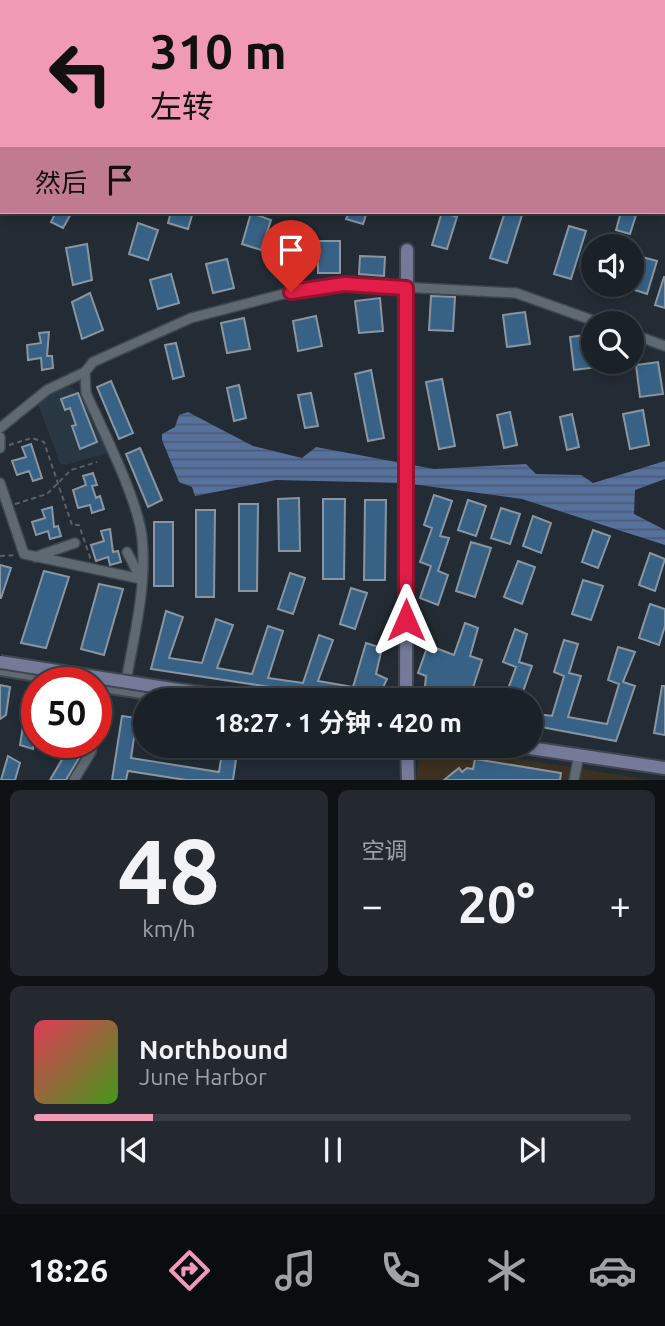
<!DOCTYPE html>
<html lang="zh">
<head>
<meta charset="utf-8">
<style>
  :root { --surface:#1a2127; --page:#23292f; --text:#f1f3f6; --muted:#9fa3a7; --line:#383e44; --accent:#f09ab5 }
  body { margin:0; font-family:Ubuntu,"Noto Sans SC",sans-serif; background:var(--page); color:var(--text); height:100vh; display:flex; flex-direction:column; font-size:26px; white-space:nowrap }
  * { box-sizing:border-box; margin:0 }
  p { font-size:23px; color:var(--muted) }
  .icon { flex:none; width:38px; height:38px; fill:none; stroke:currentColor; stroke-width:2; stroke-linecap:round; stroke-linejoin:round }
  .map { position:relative; height:780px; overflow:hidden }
  .drawer { display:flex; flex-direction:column; gap:10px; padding:10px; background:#0e1215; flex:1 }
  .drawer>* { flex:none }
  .banner { position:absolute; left:0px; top:0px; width:665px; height:214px; box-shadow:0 4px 10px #0003,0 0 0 2px var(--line); background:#f09ab5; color:#111; overflow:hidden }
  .buttons { position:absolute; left:581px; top:234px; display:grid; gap:14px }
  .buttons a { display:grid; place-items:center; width:63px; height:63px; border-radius:50%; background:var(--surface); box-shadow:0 4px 10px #0003,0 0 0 2px var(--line); font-size:35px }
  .speed { position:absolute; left:21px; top:667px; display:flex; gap:14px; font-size:35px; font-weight:700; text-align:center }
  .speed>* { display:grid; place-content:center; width:91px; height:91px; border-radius:50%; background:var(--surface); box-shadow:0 4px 10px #0003,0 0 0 2px var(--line); line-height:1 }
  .speed .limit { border:10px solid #d22; background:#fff; color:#111 }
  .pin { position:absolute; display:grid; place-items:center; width:60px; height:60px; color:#fff; margin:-72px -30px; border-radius:50% 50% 50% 0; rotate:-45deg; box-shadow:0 0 7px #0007 }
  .pin .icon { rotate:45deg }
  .me { position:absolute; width:77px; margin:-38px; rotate:0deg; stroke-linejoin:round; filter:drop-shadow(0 0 5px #0008) }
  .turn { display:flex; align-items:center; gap:24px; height:147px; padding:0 35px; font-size:32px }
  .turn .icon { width:91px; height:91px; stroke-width:2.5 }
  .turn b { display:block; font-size:49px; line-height:60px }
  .then { display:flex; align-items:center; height:66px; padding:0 35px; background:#0003; gap:14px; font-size:26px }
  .big { font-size:52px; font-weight:700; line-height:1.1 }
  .drawer .widget { flex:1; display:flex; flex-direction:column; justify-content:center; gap:10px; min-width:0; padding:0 24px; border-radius:10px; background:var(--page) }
  .drawer .dial { align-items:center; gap:0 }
  .dial b { font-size:91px; line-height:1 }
  .song { display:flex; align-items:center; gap:21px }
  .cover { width:84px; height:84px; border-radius:10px; background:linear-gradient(135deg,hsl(350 70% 55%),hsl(100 70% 35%)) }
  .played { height:7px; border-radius:4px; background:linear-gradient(90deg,var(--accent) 20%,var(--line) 20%) }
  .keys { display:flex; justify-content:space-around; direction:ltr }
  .heat { display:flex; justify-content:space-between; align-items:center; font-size:38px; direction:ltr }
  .drawer .tiles { flex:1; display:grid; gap:10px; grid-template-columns:1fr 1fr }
  .widget:last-child { grid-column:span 2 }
  .trip { position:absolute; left:133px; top:688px; width:410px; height:70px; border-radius:35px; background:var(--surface); box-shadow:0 4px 10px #0003,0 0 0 2px var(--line); font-weight:700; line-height:70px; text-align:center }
  .dock { display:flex; height:112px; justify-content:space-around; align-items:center; background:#0a0d10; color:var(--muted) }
  .dock .icon { width:49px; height:49px }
  .dock .current { color:var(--accent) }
  .dock b { font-size:32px; color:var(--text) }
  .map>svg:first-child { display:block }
</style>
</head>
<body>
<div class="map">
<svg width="665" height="780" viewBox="0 0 665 780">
  <defs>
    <pattern id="industrial-furrows" width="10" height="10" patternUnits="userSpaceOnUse" patternTransform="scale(1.75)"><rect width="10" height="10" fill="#393221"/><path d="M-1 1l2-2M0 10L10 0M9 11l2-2" fill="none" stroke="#554f41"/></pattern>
    <pattern id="water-rules" width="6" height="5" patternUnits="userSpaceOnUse" patternTransform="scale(1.75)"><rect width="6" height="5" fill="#57719d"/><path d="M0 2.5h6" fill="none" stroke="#4c5b74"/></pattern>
  </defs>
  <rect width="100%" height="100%" fill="#232c34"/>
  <path fill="#3c3121" d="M437,746L650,780H416L419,756Z"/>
  <path fill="url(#industrial-furrows)" d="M33,0H316V2Z"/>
  <path fill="#293743" d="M70,387L82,394L107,453L65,465L60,463L38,404L61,388Z"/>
  <path fill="url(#water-rules)" d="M188,412L253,446L302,458L316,447L434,469L526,464L536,474L581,475L593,483L665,461V479L635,490L634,514L665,530V545L522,499L404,483L276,480L195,496L192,487L179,482L162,440V434L175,427L179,415Z"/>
  <path fill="#376286" stroke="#8a959f" stroke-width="2" d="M56,212H72L63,228L51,222Z
    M171,212H193L188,229L168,223Z
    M349,212H367L363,224L346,219Z
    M442,212L457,217L447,249L432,245Z
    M505,212L522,215L507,263L490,258Z
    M621,212H637L630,234L616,230Z
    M251,213L271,220L261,250L242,244Z
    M138,223L158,230L148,260L129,254Z
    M569,226L586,231L571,279L554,274Z
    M318,241H340V273H318Z
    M87,244L92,280L73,285L66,248Z
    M360,256L385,257L384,276L359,274Z
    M642,257L657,261L647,294L632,289Z
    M227,259L234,288L213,293L206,264Z
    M171,274L179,303L158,309L150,280Z
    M664,277H665V308L655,305Z
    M90,293L103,330L82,339L72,302Z
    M431,296L455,297L453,331L429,330Z
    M380,298L383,331L359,333L355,301Z
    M525,312L530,344L507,347L503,315Z
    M316,316L322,346L298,351L293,321Z
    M244,318L250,349L227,353L221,323Z
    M49,332L47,356H52L53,368L42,370L41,358L28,360L27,345L41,343L39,333Z
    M592,334L593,362H606V366L574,370L570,337Z
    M176,343L184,376L173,379L165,345Z
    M658,362L663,394L640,397L636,365Z
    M371,370L384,438L368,441L355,374Z
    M442,379L455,446L439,449L426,382Z
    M111,381L133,433L119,439L97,387Z
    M239,385L246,418L234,421L227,388Z
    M78,393L97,442L80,449L72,426L76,425L70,408L65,410L61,399Z
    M311,393L318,426L305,428L298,395Z
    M643,410L649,445L630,449L623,414Z
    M510,412L517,445L504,448L497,415Z
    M572,414L579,447L567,450L560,417Z
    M31,444L42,478L33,481L29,471L17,475L12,461L26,457L22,447Z
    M140,448L162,500L148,507L126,454Z
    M93,473L97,485L92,486L96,498L100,496L104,509L92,513L90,505L78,508L73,490L86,485L83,476Z
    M434,495L452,501L440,536L449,538L438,571L448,575L438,605L420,598L431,566L420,562L432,528L424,525Z
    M299,498L300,551H279L278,499Z
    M323,499H345L344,579H323Z
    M365,500H386L385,580H364Z
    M468,500L486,506L476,536L458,530Z
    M239,504H258L257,591H239Z
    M52,507L54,527L58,526L61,536L50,539L48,531L36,535L32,522L45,518L42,510Z
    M501,508L520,514L510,544L491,538Z
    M196,510H215L214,597H196Z
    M533,516L551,523L541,553L523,546Z
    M154,522H173V586H154Z
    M110,529L113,552L118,551L121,562L110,565L108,557L96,561L91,545L104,541L101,531Z
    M593,530L610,536L598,568L582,562Z
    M471,542L491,548L475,597L456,591Z
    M650,553L665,559L655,591L639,585Z
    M518,561L535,567L522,604L504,597Z
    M0,565L11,568L1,598H0Z
    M44,571L69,577L46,648L21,643Z
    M290,573L305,578L293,614L278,609Z
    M583,580L603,586L591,620L572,614Z
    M99,584L123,589L104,655L81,649Z
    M351,588L367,593L355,629L340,624Z
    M650,604L665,609V626L659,645L639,638Z
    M166,611L183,617L169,658L202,663L216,619L233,625L217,668L252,674L268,626L283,631L268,678L303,683L319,635L333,640L318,681L353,687L366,643L382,648L376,674L387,679L377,700H356L151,669Z
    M465,623L478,628L470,656L482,660L469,700H435L424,696L426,676L418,673L428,645L454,655Z
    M515,629L527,634L519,662L532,666L520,700H504L516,667L503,662Z
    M564,640L578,644L569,673L581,676L568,717L607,724L619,684L608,680L618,647L635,652L623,682L635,686L616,741L530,725V713L552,716L564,676L554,672Z
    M0,685L10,687L6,715L0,719Z
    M662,686H665V735L654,733Z
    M29,689L37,691V730L33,749L20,745Z
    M122,716L137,718L131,758L219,772L223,746H238L233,780H186L128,771L126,780H112Z
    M67,751L79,758L66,780H50Z
    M8,756L20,763L15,780H1Z
    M475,759L561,773L560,780H444L459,768L462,772L467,768L473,769Z"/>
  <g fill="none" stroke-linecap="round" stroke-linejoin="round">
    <defs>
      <path id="minor" d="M150,0L156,2
        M576,0H586
        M228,2V0
        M632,334L665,346
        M0,428L47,390L85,372
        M0,437V448
        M0,483L24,554L141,579
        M127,552L141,579
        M35,557L75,543
        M127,676C135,632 147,583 142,538C138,499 103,431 86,393L85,372L93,362L191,318L291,292L344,284L516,293L603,324
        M96,723L102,687
        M74,780L91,752L93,742
        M574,780L579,755"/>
      <path id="tertiary" d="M0,670L73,682
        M96,686L189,700"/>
      <path id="secondary" d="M172,689L251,700
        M406,700L407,250
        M407,746L408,780
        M516,746L665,768"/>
    </defs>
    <use href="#minor" stroke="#3f474e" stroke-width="12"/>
    <use href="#tertiary" stroke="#3f474e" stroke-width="14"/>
    <use href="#secondary" stroke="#3f474e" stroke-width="16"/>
    <path stroke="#596168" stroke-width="2" stroke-dasharray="5 3.5" stroke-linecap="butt" d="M9,445L32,438L44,442L72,525H79L91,560
      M15,504L47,494L71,470L97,462
      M0,556L16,555"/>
    <use href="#minor" stroke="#5f6972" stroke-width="9"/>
    <use href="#tertiary" stroke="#5f6972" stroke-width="10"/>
    <use href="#secondary" stroke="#75799a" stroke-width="12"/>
    <defs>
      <path id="secondary-bridge" d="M0,662L172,689"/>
    </defs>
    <use href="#secondary-bridge" stroke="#3f474e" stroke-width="16" stroke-linecap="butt"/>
    <use href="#secondary-bridge" stroke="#75799a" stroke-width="12"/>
  </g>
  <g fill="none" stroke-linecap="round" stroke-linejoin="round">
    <defs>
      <path id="route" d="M291,292L344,284L406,288V620"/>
    </defs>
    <use href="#route" stroke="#92132f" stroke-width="18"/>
    <use href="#route" stroke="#e11d48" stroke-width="12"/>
  </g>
</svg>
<div class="buttons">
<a><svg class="icon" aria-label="sound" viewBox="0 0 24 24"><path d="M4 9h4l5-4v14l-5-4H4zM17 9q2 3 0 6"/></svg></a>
<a><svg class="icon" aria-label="search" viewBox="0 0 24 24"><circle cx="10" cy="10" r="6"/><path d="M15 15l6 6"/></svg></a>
</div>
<div class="speed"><div class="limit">50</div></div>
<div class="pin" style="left:291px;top:292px;background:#d93025"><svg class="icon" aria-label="arrive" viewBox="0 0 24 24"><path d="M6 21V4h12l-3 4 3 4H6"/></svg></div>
<svg class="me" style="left:406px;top:620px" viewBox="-20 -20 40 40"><path d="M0-17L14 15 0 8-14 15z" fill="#e11d48" stroke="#fff" stroke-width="4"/></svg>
<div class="trip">18:27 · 1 分钟 · 420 m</div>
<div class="banner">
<div class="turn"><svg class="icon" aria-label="left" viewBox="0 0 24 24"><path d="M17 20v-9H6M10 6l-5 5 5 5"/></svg><div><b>310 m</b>左转</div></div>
<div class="then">然后<svg class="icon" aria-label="arrive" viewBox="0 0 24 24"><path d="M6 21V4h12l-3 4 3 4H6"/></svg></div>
</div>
</div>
<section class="drawer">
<div class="tiles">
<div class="widget dial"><b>48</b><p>km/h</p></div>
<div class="widget"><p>空调</p>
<div class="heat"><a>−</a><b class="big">20°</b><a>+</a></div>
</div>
<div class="widget">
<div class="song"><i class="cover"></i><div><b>Northbound</b><p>June Harbor</p></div></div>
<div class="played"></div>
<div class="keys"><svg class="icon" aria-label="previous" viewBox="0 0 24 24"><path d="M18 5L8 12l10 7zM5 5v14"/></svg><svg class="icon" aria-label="pause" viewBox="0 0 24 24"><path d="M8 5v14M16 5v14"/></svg><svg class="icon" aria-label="next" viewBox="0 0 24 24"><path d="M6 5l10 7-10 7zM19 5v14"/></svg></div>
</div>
</div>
</section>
<nav class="dock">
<b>18:26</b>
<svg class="icon current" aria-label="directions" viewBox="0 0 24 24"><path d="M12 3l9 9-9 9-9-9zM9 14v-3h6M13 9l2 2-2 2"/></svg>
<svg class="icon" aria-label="music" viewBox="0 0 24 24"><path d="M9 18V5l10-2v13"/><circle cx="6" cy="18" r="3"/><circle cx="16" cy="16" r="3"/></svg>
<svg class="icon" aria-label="phone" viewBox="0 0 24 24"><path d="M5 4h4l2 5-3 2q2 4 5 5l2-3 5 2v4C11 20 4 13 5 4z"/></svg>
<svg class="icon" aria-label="climate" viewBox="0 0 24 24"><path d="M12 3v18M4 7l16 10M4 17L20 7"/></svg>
<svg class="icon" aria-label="car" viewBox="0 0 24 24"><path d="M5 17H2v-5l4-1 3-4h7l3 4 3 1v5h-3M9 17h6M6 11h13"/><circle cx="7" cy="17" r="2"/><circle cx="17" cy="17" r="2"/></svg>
</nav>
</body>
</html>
